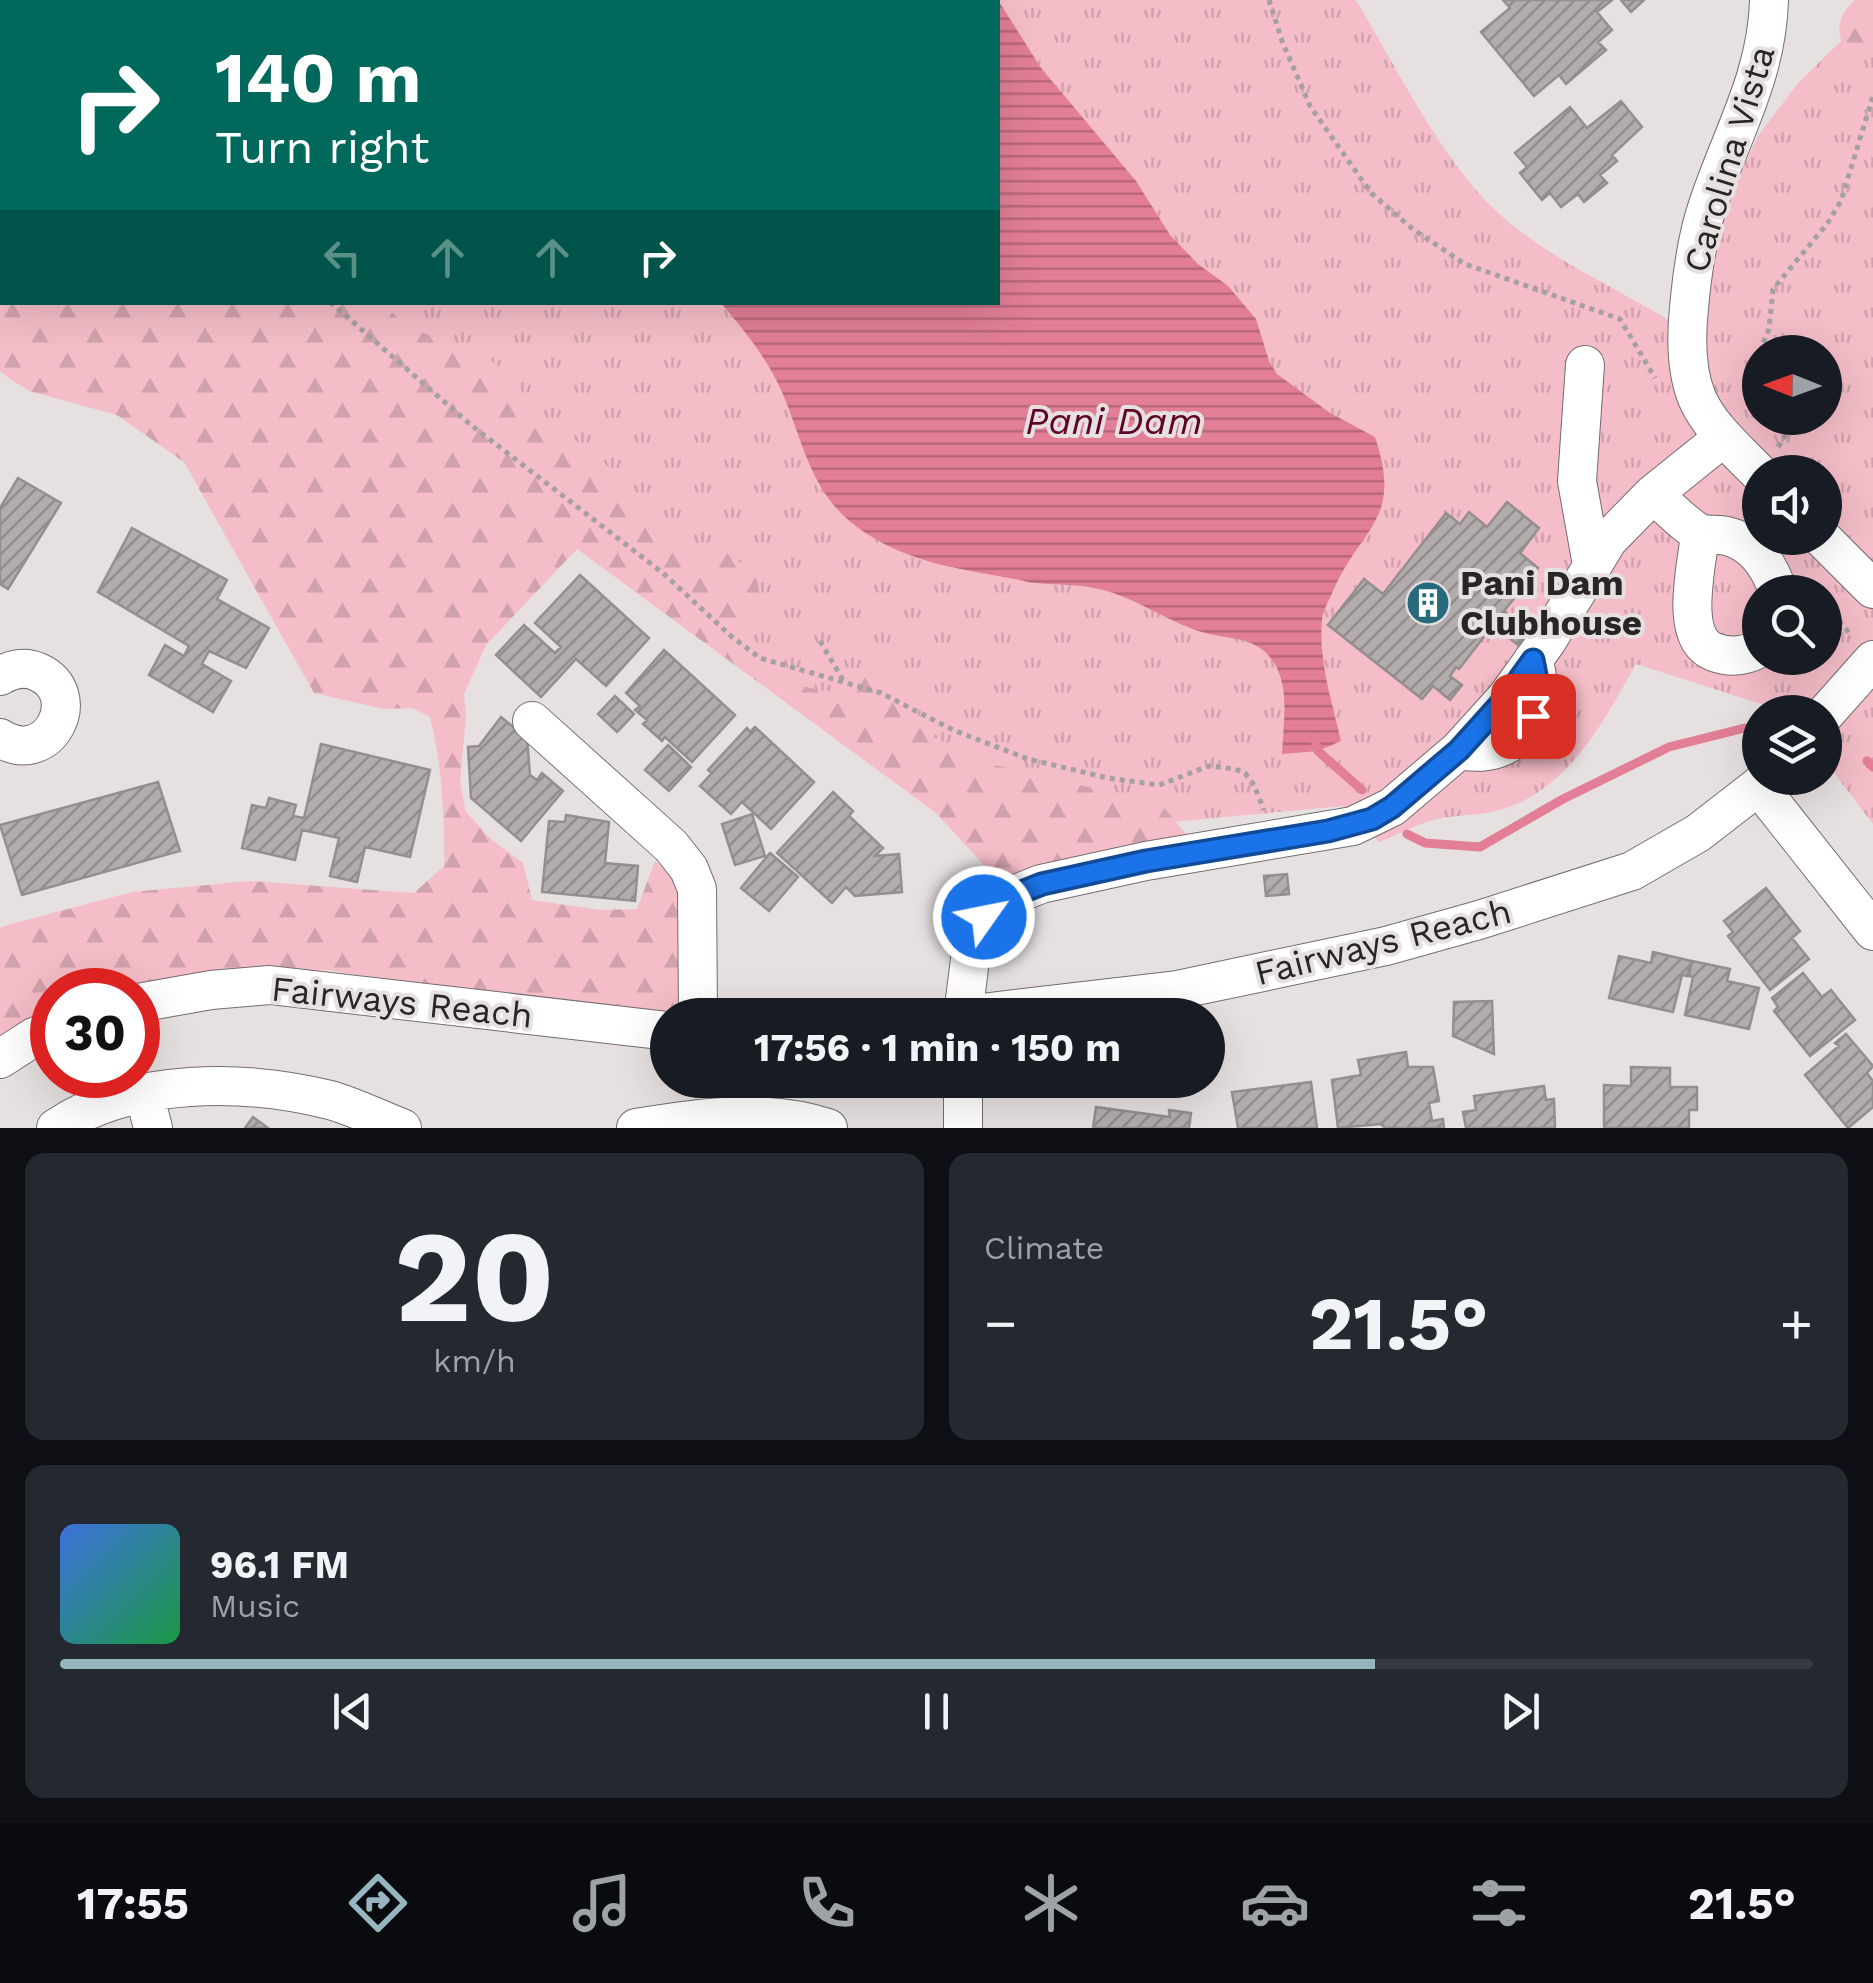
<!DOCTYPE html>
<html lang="en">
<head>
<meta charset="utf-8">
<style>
  :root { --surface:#171b24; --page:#242831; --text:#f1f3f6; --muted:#9ea1a6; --line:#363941; --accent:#96b5bf }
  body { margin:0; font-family:"Work Sans",sans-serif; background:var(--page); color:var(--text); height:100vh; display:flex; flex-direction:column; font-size:38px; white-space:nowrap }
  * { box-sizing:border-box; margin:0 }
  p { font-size:32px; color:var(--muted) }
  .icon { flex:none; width:55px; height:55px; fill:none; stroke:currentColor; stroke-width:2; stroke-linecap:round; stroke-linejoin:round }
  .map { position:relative; height:1128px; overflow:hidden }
  .side { display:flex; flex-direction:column; gap:25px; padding:25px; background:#0d0f14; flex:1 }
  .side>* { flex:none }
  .hud { position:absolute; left:0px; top:0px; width:1000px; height:305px; box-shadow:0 10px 40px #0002; background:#00695c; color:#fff; overflow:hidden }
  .needle { width:65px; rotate:271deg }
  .controls { position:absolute; left:1742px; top:335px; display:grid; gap:20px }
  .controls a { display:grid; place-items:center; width:100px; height:100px; border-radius:50%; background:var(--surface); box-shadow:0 10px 40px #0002; font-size:50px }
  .speed { position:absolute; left:30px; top:968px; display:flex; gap:20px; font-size:50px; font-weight:700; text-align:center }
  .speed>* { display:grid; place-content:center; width:130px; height:130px; border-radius:50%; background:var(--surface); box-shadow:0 10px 40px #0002; line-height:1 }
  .speed .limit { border:15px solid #d22; background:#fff; color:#111 }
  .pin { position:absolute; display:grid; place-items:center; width:85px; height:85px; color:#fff; margin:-42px; border-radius:20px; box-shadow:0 5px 15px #0006 }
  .me { position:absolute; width:110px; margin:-55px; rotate:57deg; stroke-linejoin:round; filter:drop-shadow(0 0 8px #0008) }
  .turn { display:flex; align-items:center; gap:35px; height:210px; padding:0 50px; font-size:45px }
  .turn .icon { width:130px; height:130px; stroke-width:2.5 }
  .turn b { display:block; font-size:70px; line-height:85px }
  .lanes { display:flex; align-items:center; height:95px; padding:0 50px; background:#0003; justify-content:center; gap:50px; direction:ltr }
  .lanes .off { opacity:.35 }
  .big { font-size:75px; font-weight:700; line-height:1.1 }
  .side .card { flex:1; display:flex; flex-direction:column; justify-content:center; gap:15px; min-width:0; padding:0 35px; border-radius:20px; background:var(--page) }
  .side .dial { align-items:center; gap:0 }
  .dial b { font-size:130px; line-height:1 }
  .song { display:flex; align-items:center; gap:30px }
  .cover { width:120px; height:120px; border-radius:15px; background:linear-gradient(135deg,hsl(220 70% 55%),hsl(140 70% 35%)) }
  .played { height:10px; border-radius:5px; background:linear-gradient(90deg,var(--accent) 75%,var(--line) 75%) }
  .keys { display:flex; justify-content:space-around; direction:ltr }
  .heat { display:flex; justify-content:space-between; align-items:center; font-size:55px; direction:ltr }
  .side .tiles { flex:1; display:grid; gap:25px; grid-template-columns:1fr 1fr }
  .card:last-child { grid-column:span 2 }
  .trip { position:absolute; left:650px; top:998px; width:575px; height:100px; border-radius:50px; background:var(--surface); box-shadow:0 10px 40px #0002; font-weight:700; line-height:100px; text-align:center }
  .dock { display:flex; height:160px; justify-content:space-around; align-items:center; background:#090b0e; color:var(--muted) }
  .dock .icon { width:70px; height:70px }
  .dock .active { color:var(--accent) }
  .dock b { font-size:45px; color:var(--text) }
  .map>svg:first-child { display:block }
</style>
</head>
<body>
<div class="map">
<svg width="1873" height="1128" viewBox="0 0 1873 1128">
  <defs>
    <pattern id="grass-tufts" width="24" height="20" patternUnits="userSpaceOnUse" patternTransform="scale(2.5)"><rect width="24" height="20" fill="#f4bdc7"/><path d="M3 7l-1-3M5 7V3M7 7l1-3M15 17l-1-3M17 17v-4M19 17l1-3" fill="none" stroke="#d1a2ab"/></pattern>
    <pattern id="forest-firs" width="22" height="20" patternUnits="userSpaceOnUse" patternTransform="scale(2.5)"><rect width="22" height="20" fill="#f4bdc7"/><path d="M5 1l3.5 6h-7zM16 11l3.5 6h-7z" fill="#d1a2ab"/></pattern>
    <pattern id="water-rules" width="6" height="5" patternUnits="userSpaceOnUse" patternTransform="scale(2.5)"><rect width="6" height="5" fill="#e27e95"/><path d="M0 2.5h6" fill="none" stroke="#b76779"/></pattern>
    <pattern id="building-hatch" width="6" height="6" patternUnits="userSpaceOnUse" patternTransform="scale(2.5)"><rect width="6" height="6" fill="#b3acad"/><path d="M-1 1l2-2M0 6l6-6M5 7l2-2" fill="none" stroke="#928c8d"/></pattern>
  </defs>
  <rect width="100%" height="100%" fill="#e7e0e1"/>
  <path fill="url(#grass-tufts)" fill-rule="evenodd" d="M0,0H1356C1395,65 1441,159 1495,210C1545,257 1613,286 1670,321L1702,282L1741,172L1758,136L1798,83L1873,10V824L1825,761V712H1786L1636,664C1606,717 1573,782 1512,806C1487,816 1462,814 1436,819C1417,824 1397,835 1379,842L1344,806L1149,824L818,715L252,303L998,302V2H2L0,80ZM1760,352H1825V418H1760ZM1760,472H1825V538H1760ZM1760,592H1825V658H1760Z"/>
  <path fill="url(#forest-firs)" d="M0,0L112,2H2V302L383,303L401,321L434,338L479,351L507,373L536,410L602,461L652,507L676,545L691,551L718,547L756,574C764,615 762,624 720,630C725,661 807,694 836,691C850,689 866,675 879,668L891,671L930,735L986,763L1161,804L1191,840L995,877L936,813L577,549L486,645L464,694L466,717L460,782L466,812L491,839L523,863L532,900L601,910L637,909L655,861L688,889V1015L540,1001L326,970L186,978L138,990H52V1019L0,1038V928L4,926L132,892L249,881L414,893L444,866C445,817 442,765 430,717L412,708L383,709L314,693L184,462L117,415L29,391L0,372Z
    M1855,0H1873V46L1860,55L1846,53C1836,30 1836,18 1855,0Z"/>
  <path fill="url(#water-rules)" d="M389,0H998L1041,68L1136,181L1170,235L1198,264L1228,286L1256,319L1269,361L1277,374L1330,413L1375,437C1403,521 1362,525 1333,591C1329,600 1323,610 1322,620C1318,659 1332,702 1341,741L1318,751L1282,754C1283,725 1290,691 1275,664C1258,637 1235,640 1209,634C1166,623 1136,595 1089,587C1072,584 1054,585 1036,583C1028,583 1022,580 1014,579C957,568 906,563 857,527C809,492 803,439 781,390C766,357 744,330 721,303L998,302V2Z"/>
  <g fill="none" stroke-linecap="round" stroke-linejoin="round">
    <path stroke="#e27e95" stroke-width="9" d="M1315,740L1318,751L1362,790
      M1867,761L1873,767
      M1407,834L1425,843L1480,847L1563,799L1669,747L1745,728"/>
  </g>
  <path fill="url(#building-hatch)" stroke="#948e8f" stroke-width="2.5" d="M1503,0H1612L1597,12L1612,30L1598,42L1606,50L1566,84L1559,75L1534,96L1481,32L1510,8Z
    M1621,0H1644L1631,12Z
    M1621,101L1642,127L1612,155L1617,161L1600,175L1607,183L1584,202L1578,194L1561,207L1550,193L1542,200L1520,173L1527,167L1515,153L1570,107L1587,128Z
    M18,478L61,503L8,589L0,584V508Z
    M1507,502L1539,528L1520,553L1538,568L1504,611L1529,631L1518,645L1493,625L1459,669L1456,667L1450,676L1462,685L1450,700L1433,686L1422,699L1328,625L1364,579L1383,594L1446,513L1460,524L1469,512L1487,527Z
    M132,528L227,580L217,599L269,628L246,668L209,651L202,664L231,681L213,712L149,675L165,645L184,656L189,646L98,592Z
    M580,575L649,638L606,686L576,659L541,697L496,655L524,625L555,653L561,647L535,623Z
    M664,650L735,715L692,762L665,737L662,741L643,724L647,720L635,710L640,706L626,693Z
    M615,696L634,714L617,732L598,714Z
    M501,717L527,738L530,775L537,780L542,773L563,791L521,841L471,798L468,747L479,746Z
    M755,727L814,782L771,829L742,802L731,814L700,786L712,773L708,770L747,728L750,732Z
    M321,744L430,770L410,857L365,847L357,882L330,876L339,838L302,830L295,860L242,848L252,805L266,808L269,798L296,805L293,816L304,818Z
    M668,745L691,767L669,791L645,770Z
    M158,782L180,851L22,895L0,825Z
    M833,792L853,811L849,816L883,848L875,856L899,854L902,892L855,896L846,887L832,903L777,853Z
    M752,814L765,856L735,865L722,824Z
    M566,815L609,822L605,863L638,866L635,901L542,892L549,821L565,822Z
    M770,853L798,877L769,911L741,888Z
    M1287,874L1289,894L1266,896L1264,876Z
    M1766,888L1800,931L1792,938L1809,959L1770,990L1728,936L1733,932L1724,921Z
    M1653,952L1691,961L1687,976L1682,975L1673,1012L1609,998L1619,956L1651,963Z
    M1692,961L1730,969L1727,981L1759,988L1749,1029L1685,1015L1693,977L1689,976Z
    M1803,973L1822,997L1831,990L1855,1020L1810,1056L1774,1011L1778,1007L1772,998Z
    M1492,1001L1494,1054L1453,1036L1454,1002Z
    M1846,1034L1873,1066L1867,1073L1873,1081V1107L1848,1128L1805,1075L1839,1046L1835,1043Z
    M1406,1052L1408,1067H1433L1439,1101L1429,1103L1432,1121L1443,1119L1444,1128H1385L1381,1124L1338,1128L1332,1080L1361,1075L1358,1060Z
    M1631,1067L1670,1068V1087H1697V1110H1689V1128H1604V1085L1631,1086Z
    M1311,1082L1317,1128H1238L1232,1092Z
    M1544,1086L1546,1100L1554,1099L1555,1128H1466L1463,1112L1476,1110L1474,1096Z
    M1096,1107L1170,1117L1169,1110L1191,1113L1189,1128H1093Z
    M253,1117L268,1128H245Z"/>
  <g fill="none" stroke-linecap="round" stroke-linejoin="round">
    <defs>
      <path id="minor" d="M1585,365L1577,481L1592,565
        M1760,474C1738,451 1710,428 1697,398C1686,371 1686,337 1689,308C1692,275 1696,242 1706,211C1729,138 1767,79 1769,0
        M1653,494C1667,506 1681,521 1696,531C1705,537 1716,533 1727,536C1755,543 1770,567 1778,592
        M1700,534C1697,566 1678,638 1714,652C1730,658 1746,656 1760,648
        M1822,538L1873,589
        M0,676C12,669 25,666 38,672C87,694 49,769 0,738
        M1825,714L1873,660
        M532,721L671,846L689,869L697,889L698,1015
        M1459,750C1517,762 1551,713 1533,660
        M1760,788L1873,931
        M138,1003L211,990L270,985L668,1031
        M963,1015L972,944L984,917L1006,898L1041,884L1146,861L1353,826L1392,807L1459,750L1506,698L1547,641L1608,540L1653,494L1724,437
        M965,1015L1177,990L1386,946L1479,920L1632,871L1698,833L1769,778
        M0,1059L34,1037L52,1030
        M144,1093L153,1128
        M56,1128C131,1077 246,1079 330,1100C355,1107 378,1119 402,1128
        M636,1128C700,1117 765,1108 828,1128
        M963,1128V1080"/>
    </defs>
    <use href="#minor" stroke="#746d6e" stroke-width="40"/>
    <path stroke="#a5a0a1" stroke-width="5" stroke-dasharray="5 5" stroke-linecap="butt" d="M5,0L7,2
      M1269,0L1282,41L1310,106L1371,193L1414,230L1465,264L1620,319L1655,378
      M330,302L471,425L663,573L732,637L760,658L881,693L953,730L1028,759L1108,778L1159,785L1209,766L1235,769L1245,773L1254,785L1264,810
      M1760,371L1757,358L1769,329L1773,289L1827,224L1841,201L1873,96
      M1778,447L1786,435L1788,418
      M1828,593L1837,618L1851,635
      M820,641L843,680"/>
    <use href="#minor" stroke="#fff" stroke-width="38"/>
  </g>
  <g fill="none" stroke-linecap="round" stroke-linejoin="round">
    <defs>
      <path id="route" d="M984,917L1006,898L1042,884L1146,861L1328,831L1372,819L1392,807L1459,750L1506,698L1533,660L1540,696L1533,716"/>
    </defs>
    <use href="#route" stroke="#114b97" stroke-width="25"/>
    <use href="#route" stroke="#1a73e8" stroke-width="18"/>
  </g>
  <defs>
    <symbol id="building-disc" viewBox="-11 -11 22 22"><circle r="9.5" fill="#266a7b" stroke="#e7e0e1"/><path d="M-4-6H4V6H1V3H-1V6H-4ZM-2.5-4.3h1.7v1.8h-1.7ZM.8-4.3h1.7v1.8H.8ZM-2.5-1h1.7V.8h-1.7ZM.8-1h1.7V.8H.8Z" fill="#fff"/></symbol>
  </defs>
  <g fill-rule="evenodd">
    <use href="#building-disc" x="1403" y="578" width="50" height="50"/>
  </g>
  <g text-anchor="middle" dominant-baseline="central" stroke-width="8" stroke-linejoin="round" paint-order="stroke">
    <g font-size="35" fill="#272525" stroke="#e7e0e1">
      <text transform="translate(1729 159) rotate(-73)">Carolina Vista</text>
      <text transform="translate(1383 942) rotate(-14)">Fairways Reach</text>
      <text transform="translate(402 1002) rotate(6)">Fairways Reach</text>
    </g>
    <g font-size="35" font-weight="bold" fill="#272525" stroke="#e7e0e1" text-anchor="start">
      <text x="1460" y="583">Pani Dam<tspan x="1460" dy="40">Clubhouse</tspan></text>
    </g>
    <g font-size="38" font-style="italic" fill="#600328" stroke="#e7e0e1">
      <text x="1114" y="421">Pani Dam</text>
    </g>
  </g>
</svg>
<div class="controls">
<a><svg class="needle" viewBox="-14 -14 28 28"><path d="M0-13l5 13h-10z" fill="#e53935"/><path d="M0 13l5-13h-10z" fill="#9ea1a6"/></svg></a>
<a><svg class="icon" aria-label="sound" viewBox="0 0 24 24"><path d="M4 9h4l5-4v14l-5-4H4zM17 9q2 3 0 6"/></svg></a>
<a><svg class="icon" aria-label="search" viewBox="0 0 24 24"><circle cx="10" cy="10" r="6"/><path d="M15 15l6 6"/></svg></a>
<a><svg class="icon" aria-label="layers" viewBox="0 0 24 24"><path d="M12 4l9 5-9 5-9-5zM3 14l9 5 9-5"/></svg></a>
</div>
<div class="speed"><div class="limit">30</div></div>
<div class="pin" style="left:1533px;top:716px;background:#d93025"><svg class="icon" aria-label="arrive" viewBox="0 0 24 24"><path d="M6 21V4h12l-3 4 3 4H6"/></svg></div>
<svg class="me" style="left:984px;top:917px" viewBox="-20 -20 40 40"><circle r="17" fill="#1a73e8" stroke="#fff" stroke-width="3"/><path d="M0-11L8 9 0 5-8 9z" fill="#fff"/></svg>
<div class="trip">17:56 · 1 min · 150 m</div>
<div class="hud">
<div class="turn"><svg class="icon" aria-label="right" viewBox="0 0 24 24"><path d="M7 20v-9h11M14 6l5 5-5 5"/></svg><div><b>140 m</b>Turn right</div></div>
<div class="lanes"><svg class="icon off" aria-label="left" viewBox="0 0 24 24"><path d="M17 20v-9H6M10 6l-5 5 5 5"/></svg><svg class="icon off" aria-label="ahead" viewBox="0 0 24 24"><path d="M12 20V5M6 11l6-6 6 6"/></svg><svg class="icon off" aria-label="ahead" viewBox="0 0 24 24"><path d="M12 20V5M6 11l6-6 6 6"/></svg><svg class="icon" aria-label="right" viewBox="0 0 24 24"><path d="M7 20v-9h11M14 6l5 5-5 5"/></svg></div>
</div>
</div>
<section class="side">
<div class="tiles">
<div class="card dial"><b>20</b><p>km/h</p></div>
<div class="card"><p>Climate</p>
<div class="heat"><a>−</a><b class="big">21.5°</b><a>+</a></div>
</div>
<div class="card">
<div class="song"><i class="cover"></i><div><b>96.1 FM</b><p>Music</p></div></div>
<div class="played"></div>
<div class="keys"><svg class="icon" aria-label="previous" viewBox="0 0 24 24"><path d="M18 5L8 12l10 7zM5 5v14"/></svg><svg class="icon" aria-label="pause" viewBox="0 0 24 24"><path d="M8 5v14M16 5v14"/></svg><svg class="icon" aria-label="next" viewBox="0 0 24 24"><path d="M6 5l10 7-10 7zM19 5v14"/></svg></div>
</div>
</div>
</section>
<nav class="dock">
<b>17:55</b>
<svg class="icon active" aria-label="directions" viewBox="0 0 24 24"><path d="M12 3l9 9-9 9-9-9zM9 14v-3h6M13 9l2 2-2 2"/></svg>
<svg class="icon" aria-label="music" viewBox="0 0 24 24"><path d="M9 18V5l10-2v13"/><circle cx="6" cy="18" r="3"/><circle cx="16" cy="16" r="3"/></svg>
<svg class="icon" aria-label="phone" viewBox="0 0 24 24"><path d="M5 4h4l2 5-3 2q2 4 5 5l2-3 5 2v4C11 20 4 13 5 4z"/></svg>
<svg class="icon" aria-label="climate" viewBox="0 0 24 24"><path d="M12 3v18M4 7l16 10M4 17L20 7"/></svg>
<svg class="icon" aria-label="car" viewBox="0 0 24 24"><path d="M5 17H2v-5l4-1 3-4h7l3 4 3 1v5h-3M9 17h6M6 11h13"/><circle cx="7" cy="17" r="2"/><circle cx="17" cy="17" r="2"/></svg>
<svg class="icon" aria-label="filters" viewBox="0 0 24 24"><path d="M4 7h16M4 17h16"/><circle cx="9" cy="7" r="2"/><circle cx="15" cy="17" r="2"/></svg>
<b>21.5°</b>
</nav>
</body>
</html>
